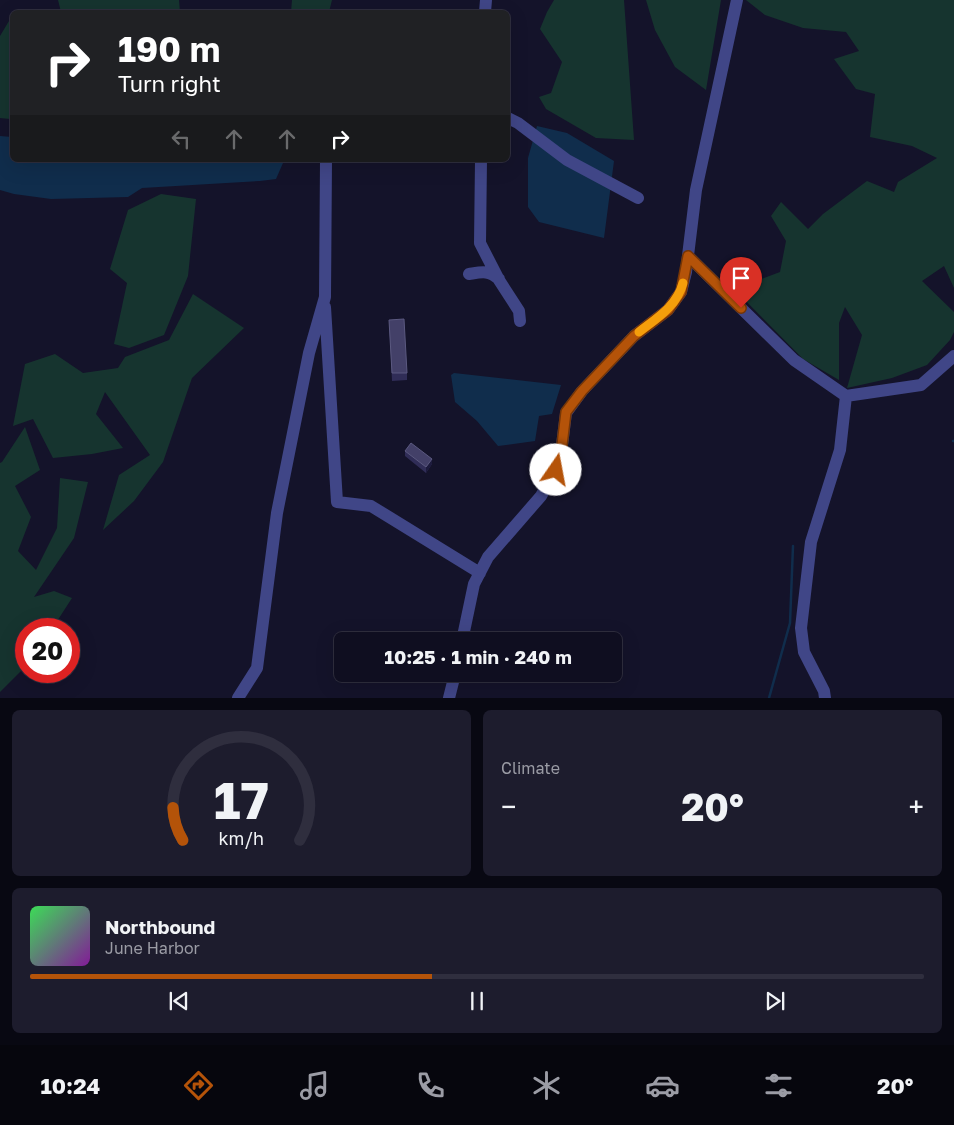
<!DOCTYPE html>
<html lang="en">
<head>
<meta charset="utf-8">
<style>
  :root { --surface:#0f0e20; --page:#1d1c2d; --text:#f1f3f6; --muted:#9b9ca5; --line:#2f2e3e; --accent:#b45309 }
  body { margin:0; font-family:"Golos Text",sans-serif; background:var(--page); color:var(--text); height:100vh; display:flex; flex-direction:column; font-size:19px; white-space:nowrap }
  * { box-sizing:border-box; margin:0 }
  p { font-size:16px; color:var(--muted) }
  .icon { flex:none; width:28px; height:28px; fill:none; stroke:currentColor; stroke-width:2; stroke-linecap:round; stroke-linejoin:round }
  .map { position:relative; height:698px; overflow:hidden }
  .drawer { display:flex; flex-direction:column; gap:12px; padding:12px; background:#080812; flex:1 }
  .drawer>* { flex:none }
  .banner { position:absolute; left:10px; top:10px; width:500px; height:152px; border-radius:8px; box-shadow:0 5px 20px #0002,0 0 0 1px var(--line); background:#202124; color:#fff; overflow:hidden }
  .speed { position:absolute; left:15px; top:618px; display:flex; gap:10px; font-size:25px; font-weight:700; text-align:center }
  .speed>* { display:grid; place-content:center; width:65px; height:65px; border-radius:50%; background:var(--surface); box-shadow:0 5px 20px #0002,0 0 0 1px var(--line); line-height:1 }
  .speed .limit { border:8px solid #d22; background:#fff; color:#111 }
  .pin { position:absolute; display:grid; place-items:center; width:42px; height:42px; color:#fff; margin:-51px -21px; border-radius:50% 50% 50% 0; rotate:-45deg; box-shadow:0 0 5px #0007 }
  .pin .icon { rotate:45deg }
  .me { position:absolute; width:55px; margin:-28px; rotate:12deg; stroke-linejoin:round; filter:drop-shadow(0 0 4px #0008) }
  .turn { display:flex; align-items:center; gap:18px; height:105px; padding:0 25px; font-size:22px }
  .turn .icon { width:65px; height:65px; stroke-width:2.5 }
  .turn b { display:block; font-size:35px; line-height:42px }
  .lanes { display:flex; align-items:center; height:48px; padding:0 25px; background:#0003; justify-content:center; gap:25px; direction:ltr }
  .lanes .off { opacity:.35 }
  .big { font-size:38px; font-weight:700; line-height:1.1 }
  .drawer .widget { flex:1; display:flex; flex-direction:column; justify-content:center; gap:8px; min-width:0; padding:0 18px; border-radius:8px; background:var(--page) }
  .drawer .dial { align-items:center; gap:0 }
  .dial svg { height:130px; overflow:visible; fill:none; stroke:var(--line); stroke-width:7; stroke-linecap:round; text-anchor:middle }
  .dial text { fill:var(--text); stroke:none }
  .song { display:flex; align-items:center; gap:15px }
  .cover { width:60px; height:60px; border-radius:8px; background:linear-gradient(135deg,hsl(130 70% 55%),hsl(290 70% 35%)) }
  .played { height:5px; border-radius:2px; background:linear-gradient(90deg,var(--accent) 45%,var(--line) 45%) }
  .keys { display:flex; justify-content:space-around; direction:ltr }
  .heat { display:flex; justify-content:space-between; align-items:center; font-size:28px; direction:ltr }
  .drawer .tiles { flex:1; display:grid; gap:12px; grid-template-columns:1fr 1fr }
  .widget:last-child { grid-column:span 2 }
  .trip { position:absolute; left:334px; top:632px; width:288px; height:50px; border-radius:8px; background:var(--surface); box-shadow:0 5px 20px #0002,0 0 0 1px var(--line); font-weight:700; line-height:50px; text-align:center }
  .tabs { display:flex; height:80px; justify-content:space-around; align-items:center; background:#06060d; color:var(--muted) }
  .tabs .icon { width:35px; height:35px }
  .tabs .active { color:var(--accent) }
  .tabs b { font-size:22px; color:var(--text) }
  .map>svg:first-child { display:block }
</style>
</head>
<body>
<div class="map">
<svg width="954" height="698" viewBox="0 0 954 698">
  <rect width="100%" height="100%" fill="#14132a"/>
  <path fill="#16342f" d="M58,0H179L180,12H61Z
    M292,0H332L329,12H291Z
    M554,0H624L634,140L596,138L546,109L539,97L551,93L562,62L540,29L547,12Z
    M646,0H721L706,90L675,67L655,30Z
    M746,0H954V288L944,266L922,281L954,312V332L950,340L927,365L892,378L847,388L862,335L845,307L839,323V380L803,359L734,289L780,272L786,241L771,216L781,202L808,229L823,214L867,181L894,192L898,182L937,158L912,146L870,137L875,94L856,89L834,59L859,51L846,32L803,28L765,15Z
    M12,16V111L10,119L0,118V36Z
    M161,194L196,199L188,276L164,335L129,348L114,344L127,283L110,269L128,210Z
    M193,294L244,328L192,378L163,462L134,501L103,530L119,475L150,455L105,392L96,414L123,448L92,454L53,458L33,419L13,426L25,364L55,354L83,373L118,368L125,357L169,340Z
    M25,427L40,470L15,486L31,517L18,551L36,570L57,528L60,478L88,482L74,538L34,597L54,591L72,598L52,629H26V666L0,692V463L2,462Z"/>
  <path fill="#102d4c" d="M537,126L567,133L614,161L604,238L539,222L528,207V158Z
    M0,136L12,137V160H281L283,163L276,179L260,181L142,188L128,197L51,199L14,194L0,190Z
    M454,373L561,385L552,414L539,416L535,441L498,446L477,421L455,402L451,375Z"/>
  <g fill="none" stroke-linecap="round" stroke-linejoin="round">
    <path stroke="#102d4c" stroke-width="2.5" d="M953,441H954
      M769,698L790,623L793,546"/>
    <path stroke="#404687" stroke-width="12" d="M485,12L486,0
      M508,118L518,123L567,160L638,198
      M481,160L480,243L499,280L519,311L520,321
      M688,256L794,360L846,396L921,385L954,356
      M469,274C482,272 488,270 499,279
      M325,307L337,502L371,506L480,573
      M462,641L474,584L488,557L541,496L556,469L562,445L566,413L582,391L634,336L668,310L681,292L686,272L696,190L737,0
      M238,698L257,668L277,513L309,353L325,297L326,160
      M449,698L455,674
      M825,698L824,691L804,652L801,628L811,542L840,450L846,396"/>
  </g>
  <path fill="#302d57" d="M389,320L407,373V380L392,381Z
    M405,451L432,464L426,473L405,456Z"/>
  <path fill="#1d1b3d" d="M432,459V464L426,473V467Z"/>
  <path fill="#434068" stroke="#5b5980" d="M404,319L407,373H392L389,320Z
    M411,443L432,459L426,467L405,451Z"/>
  <g fill="none" stroke-linecap="round" stroke-linejoin="round">
    <defs>
      <path id="route" d="M556,470L562,445L566,412L582,391L634,336L668,310L681,292L688,256L741,308"/>
    </defs>
    <use href="#route" stroke="#753606" stroke-width="12"/>
    <use href="#route" stroke="#b45309" stroke-width="9"/>
    <path stroke="#f59e0b" stroke-width="9" d="M639,332C657,318 677,306 683,283"/>
  </g>
</svg>
<div class="speed"><div class="limit">20</div></div>
<div class="pin" style="left:741px;top:308px;background:#d93025"><svg class="icon" aria-label="arrive" viewBox="0 0 24 24"><path d="M6 21V4h12l-3 4 3 4H6"/></svg></div>
<svg class="me" style="left:556px;top:470px" viewBox="-20 -20 40 40"><circle r="19" fill="#fff"/><path d="M0-13L10 11 0 6-10 11z" fill="#b45309"/></svg>
<div class="trip">10:25 · 1 min · 240 m</div>
<div class="banner">
<div class="turn"><svg class="icon" aria-label="right" viewBox="0 0 24 24"><path d="M7 20v-9h11M14 6l5 5-5 5"/></svg><div><b>190 m</b>Turn right</div></div>
<div class="lanes"><svg class="icon off" aria-label="left" viewBox="0 0 24 24"><path d="M17 20v-9H6M10 6l-5 5 5 5"/></svg><svg class="icon off" aria-label="ahead" viewBox="0 0 24 24"><path d="M12 20V5M6 11l6-6 6 6"/></svg><svg class="icon off" aria-label="ahead" viewBox="0 0 24 24"><path d="M12 20V5M6 11l6-6 6 6"/></svg><svg class="icon" aria-label="right" viewBox="0 0 24 24"><path d="M7 20v-9h11M14 6l5 5-5 5"/></svg></div>
</div>
</div>
<section class="drawer">
<div class="tiles">
<div class="widget dial"><svg viewBox="0 0 100 80">
<path d="M14 69A42 42 0 1 1 86 69"/>
<path d="M14 69A42 42 0 0 1 8 49" stroke="#b45309"/>
<text x="50" y="56" font-size="32" font-weight="700">17</text>
<text x="50" y="72" font-size="11">km/h</text>
</svg></div>
<div class="widget"><p>Climate</p>
<div class="heat"><a>−</a><b class="big">20°</b><a>+</a></div>
</div>
<div class="widget">
<div class="song"><i class="cover"></i><div><b>Northbound</b><p>June Harbor</p></div></div>
<div class="played"></div>
<div class="keys"><svg class="icon" aria-label="previous" viewBox="0 0 24 24"><path d="M18 5L8 12l10 7zM5 5v14"/></svg><svg class="icon" aria-label="pause" viewBox="0 0 24 24"><path d="M8 5v14M16 5v14"/></svg><svg class="icon" aria-label="next" viewBox="0 0 24 24"><path d="M6 5l10 7-10 7zM19 5v14"/></svg></div>
</div>
</div>
</section>
<nav class="tabs">
<b>10:24</b>
<svg class="icon active" aria-label="directions" viewBox="0 0 24 24"><path d="M12 3l9 9-9 9-9-9zM9 14v-3h6M13 9l2 2-2 2"/></svg>
<svg class="icon" aria-label="music" viewBox="0 0 24 24"><path d="M9 18V5l10-2v13"/><circle cx="6" cy="18" r="3"/><circle cx="16" cy="16" r="3"/></svg>
<svg class="icon" aria-label="phone" viewBox="0 0 24 24"><path d="M5 4h4l2 5-3 2q2 4 5 5l2-3 5 2v4C11 20 4 13 5 4z"/></svg>
<svg class="icon" aria-label="climate" viewBox="0 0 24 24"><path d="M12 3v18M4 7l16 10M4 17L20 7"/></svg>
<svg class="icon" aria-label="car" viewBox="0 0 24 24"><path d="M5 17H2v-5l4-1 3-4h7l3 4 3 1v5h-3M9 17h6M6 11h13"/><circle cx="7" cy="17" r="2"/><circle cx="17" cy="17" r="2"/></svg>
<svg class="icon" aria-label="filters" viewBox="0 0 24 24"><path d="M4 7h16M4 17h16"/><circle cx="9" cy="7" r="2"/><circle cx="15" cy="17" r="2"/></svg>
<b>20°</b>
</nav>
</body>
</html>
